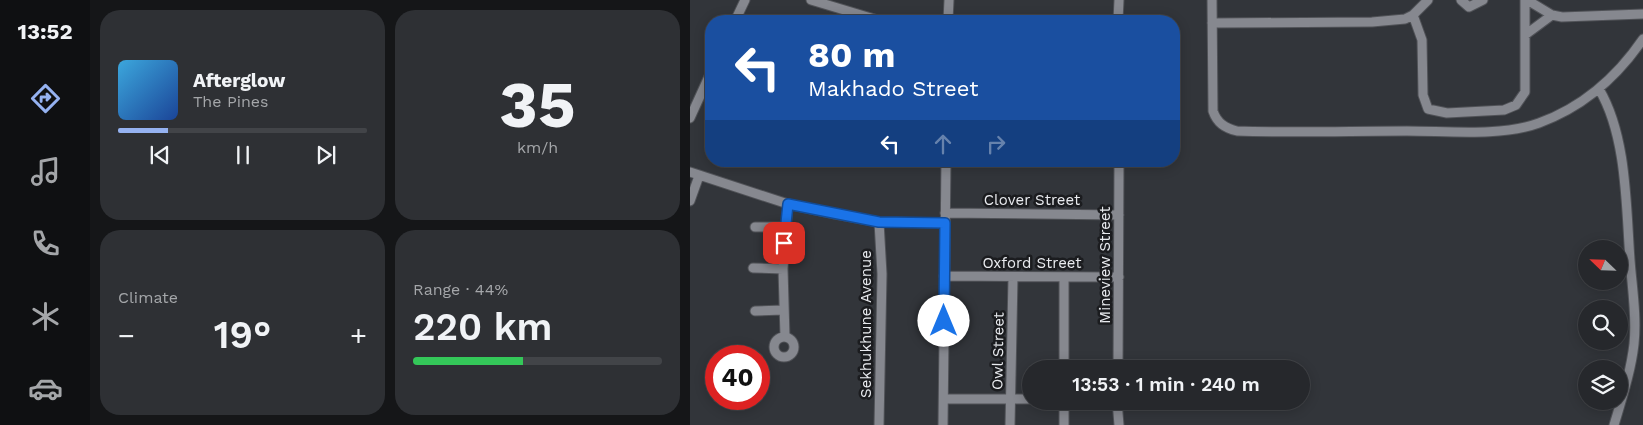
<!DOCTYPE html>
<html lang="en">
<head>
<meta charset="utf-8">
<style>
  :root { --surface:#26282c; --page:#2e3034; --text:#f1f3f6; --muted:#a4a6a9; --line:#424448; --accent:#95b2f1 }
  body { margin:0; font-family:"Work Sans",sans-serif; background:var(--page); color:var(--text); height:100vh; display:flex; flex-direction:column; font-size:19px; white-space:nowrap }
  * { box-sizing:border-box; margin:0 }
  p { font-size:16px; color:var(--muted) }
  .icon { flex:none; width:28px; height:28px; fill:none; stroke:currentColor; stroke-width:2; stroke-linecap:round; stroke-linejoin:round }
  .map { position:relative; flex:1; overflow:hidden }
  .panel { display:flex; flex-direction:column; gap:10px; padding:10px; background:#151618; width:600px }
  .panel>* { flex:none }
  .guide { position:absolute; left:15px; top:15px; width:475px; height:152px; border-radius:20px; box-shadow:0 2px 12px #0003,0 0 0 1px var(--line); background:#1a4fa0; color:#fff; overflow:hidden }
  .needle { width:32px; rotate:293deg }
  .buttons { position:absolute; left:888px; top:240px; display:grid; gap:10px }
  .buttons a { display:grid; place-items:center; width:50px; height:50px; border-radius:50%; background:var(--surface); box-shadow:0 2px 12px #0003,0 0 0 1px var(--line); font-size:25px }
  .speed { position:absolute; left:15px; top:345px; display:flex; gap:10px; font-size:25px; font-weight:700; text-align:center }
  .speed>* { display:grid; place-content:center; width:65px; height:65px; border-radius:50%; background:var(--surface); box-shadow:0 2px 12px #0003,0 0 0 1px var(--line); line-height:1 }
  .speed .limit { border:8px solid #d22; background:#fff; color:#111 }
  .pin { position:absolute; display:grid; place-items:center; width:42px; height:42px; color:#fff; margin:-21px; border-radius:10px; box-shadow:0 2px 8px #0006 }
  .me { position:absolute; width:55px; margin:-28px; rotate:0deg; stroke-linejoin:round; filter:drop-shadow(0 0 4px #0008) }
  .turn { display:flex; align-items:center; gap:18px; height:105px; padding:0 20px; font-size:22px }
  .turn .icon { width:65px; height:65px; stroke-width:2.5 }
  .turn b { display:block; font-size:35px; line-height:42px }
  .lanes { display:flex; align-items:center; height:48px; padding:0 20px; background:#0003; justify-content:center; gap:25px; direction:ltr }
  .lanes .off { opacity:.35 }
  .big { font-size:38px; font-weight:600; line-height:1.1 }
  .panel .tile { flex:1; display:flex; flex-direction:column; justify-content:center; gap:8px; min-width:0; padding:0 18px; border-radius:20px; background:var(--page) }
  .panel .dial { align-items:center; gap:0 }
  .dial b { font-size:65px; line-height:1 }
  .song { display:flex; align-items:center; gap:15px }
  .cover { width:60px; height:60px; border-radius:8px; background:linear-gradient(135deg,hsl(200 70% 55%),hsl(220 70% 35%)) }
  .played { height:5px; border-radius:2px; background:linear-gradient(90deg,var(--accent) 20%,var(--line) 20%) }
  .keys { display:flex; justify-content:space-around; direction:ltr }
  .heat { display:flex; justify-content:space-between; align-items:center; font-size:28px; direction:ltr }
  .charge { height:8px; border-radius:4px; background:linear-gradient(90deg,#34c759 44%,var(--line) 0) }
  .panel .tiles { flex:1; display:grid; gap:10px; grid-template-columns:repeat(2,1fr) }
  .trip { position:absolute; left:332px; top:360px; width:288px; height:50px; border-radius:25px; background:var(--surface); box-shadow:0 2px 12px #0003,0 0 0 1px var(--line); font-weight:600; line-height:50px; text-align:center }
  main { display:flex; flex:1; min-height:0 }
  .menu { display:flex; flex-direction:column; width:90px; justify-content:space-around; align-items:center; background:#0f1012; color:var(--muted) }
  .menu .icon { width:35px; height:35px }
  .menu .selected { color:var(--accent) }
  .menu b { font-size:22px; color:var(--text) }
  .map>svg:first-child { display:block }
</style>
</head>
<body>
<main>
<nav class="menu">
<b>13:52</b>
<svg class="icon selected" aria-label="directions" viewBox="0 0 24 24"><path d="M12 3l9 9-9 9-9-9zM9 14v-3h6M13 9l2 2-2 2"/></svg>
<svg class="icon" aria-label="music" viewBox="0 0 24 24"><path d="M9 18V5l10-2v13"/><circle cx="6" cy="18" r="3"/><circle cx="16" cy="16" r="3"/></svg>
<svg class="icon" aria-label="phone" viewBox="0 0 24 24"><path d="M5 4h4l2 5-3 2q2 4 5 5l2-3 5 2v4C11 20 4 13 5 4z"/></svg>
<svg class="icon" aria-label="climate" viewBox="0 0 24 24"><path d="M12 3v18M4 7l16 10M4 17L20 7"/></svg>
<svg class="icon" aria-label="car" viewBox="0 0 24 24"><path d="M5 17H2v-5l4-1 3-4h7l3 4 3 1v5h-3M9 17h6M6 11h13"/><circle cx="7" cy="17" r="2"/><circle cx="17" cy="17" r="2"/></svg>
</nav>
<section class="panel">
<div class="tiles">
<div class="tile">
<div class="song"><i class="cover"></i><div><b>Afterglow</b><p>The Pines</p></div></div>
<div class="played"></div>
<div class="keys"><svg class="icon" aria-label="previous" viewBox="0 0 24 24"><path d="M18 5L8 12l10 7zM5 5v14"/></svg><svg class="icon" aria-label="pause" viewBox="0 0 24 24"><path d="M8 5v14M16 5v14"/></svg><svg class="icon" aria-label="next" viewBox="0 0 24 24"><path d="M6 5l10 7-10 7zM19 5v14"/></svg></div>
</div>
<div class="tile dial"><b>35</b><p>km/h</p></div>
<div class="tile"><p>Climate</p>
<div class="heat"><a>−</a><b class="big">19°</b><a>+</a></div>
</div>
<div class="tile"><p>Range · 44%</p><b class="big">220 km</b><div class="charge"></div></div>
</div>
</section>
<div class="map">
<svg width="953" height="425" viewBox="0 0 953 425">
  <rect width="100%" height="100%" fill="#32353a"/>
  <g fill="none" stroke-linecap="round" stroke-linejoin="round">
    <defs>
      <path id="minor" d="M121,0L191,21
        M522,0L523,111C527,123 535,128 547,131C603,133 660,131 717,131C757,131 811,137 849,123C893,107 927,77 953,39
        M771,0L779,7L793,0
        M837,0L862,15L872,17L953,14
        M723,15L732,40L733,95L738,109L757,113L814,110L826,105L835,92V0
        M45,21L55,0
        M258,21L259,0
        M428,21L429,0
        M522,23L682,22L715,19L723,15L738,0
        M835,35L862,15
        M909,89C937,136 936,206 940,260C942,287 947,316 944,344C941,371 932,398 924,425
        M0,118L21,72
        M0,172L98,204L145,214L189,222L255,223
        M0,201L9,176
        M255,213L429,215
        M189,222L192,274L189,425
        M65,227H94
        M63,268L93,269
        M254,276L429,277
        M374,277V369
        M65,311L93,310
        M95,337L93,269L98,204
        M84 347a10 10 0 1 1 20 0a10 10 0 1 1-20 0Z
        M428,369L429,161
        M254,399H341
        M374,401V425
        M427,401L429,425
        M253,425L256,161
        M320,425L323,277"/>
    </defs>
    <use href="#minor" stroke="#505257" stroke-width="11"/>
    <use href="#minor" stroke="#86888f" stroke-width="9"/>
  </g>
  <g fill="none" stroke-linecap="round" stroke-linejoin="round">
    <defs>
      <path id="route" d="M94,243L98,204L189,222L255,223L254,321"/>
    </defs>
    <use href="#route" stroke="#114b97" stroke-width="12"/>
    <use href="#route" stroke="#1a73e8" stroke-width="9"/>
  </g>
  <g text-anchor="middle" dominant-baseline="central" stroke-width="5" stroke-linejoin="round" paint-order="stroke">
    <g font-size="15" fill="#e9ebef" stroke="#1b1c1f">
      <text x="342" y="200">Clover Street</text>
      <text x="342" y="263">Oxford Street</text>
      <text transform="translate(415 265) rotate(-90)">Mineview Street</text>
      <text transform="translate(176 324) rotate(-90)">Sekhukhune Avenue</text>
      <text transform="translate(308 351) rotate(-89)">Owl Street</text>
    </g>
  </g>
</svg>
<div class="buttons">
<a><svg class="needle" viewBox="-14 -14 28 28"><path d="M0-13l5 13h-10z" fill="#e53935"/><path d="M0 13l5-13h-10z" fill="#a4a6a9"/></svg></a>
<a><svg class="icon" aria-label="search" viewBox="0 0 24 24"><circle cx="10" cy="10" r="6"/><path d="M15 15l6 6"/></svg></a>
<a><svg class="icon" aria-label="layers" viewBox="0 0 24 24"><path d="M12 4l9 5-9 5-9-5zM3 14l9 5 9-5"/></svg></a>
</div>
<div class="speed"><div class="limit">40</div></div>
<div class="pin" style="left:94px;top:243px;background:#d93025"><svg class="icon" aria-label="arrive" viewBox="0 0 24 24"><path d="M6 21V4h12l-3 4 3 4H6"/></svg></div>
<svg class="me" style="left:254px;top:321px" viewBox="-20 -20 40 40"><circle r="19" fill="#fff"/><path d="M0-13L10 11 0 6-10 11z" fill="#1a73e8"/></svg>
<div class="trip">13:53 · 1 min · 240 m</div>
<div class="guide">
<div class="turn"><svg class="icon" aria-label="left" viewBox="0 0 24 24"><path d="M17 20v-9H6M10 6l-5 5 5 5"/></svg><div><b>80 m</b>Makhado Street</div></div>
<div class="lanes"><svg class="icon" aria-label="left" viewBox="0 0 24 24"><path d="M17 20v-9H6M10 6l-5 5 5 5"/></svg><svg class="icon off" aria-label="ahead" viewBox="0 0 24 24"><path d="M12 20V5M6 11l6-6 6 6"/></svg><svg class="icon off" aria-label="right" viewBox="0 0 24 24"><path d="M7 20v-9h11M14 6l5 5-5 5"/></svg></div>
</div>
</div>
</main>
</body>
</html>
